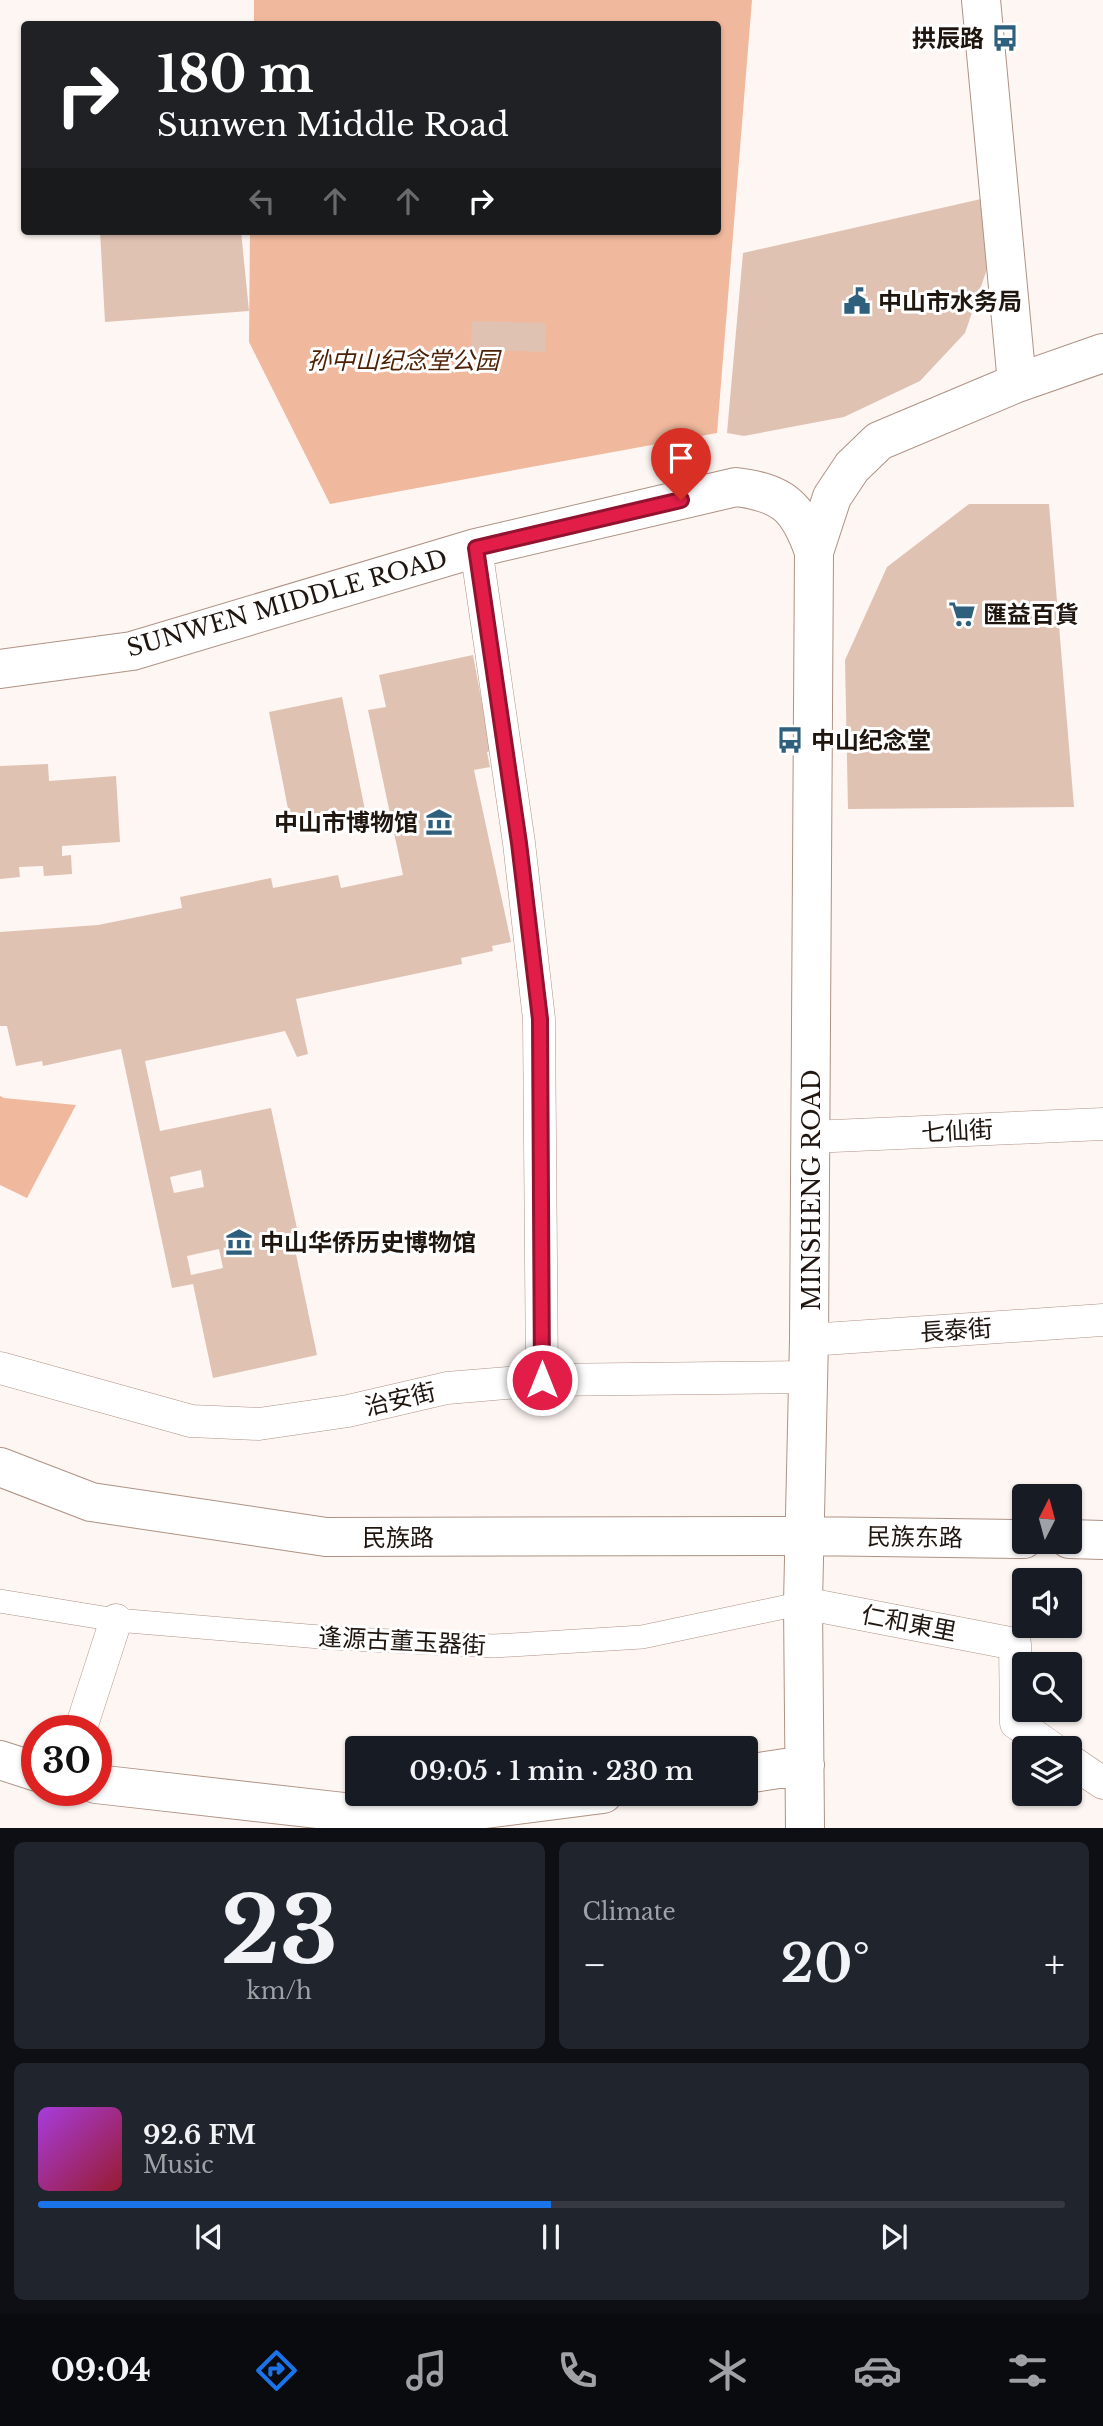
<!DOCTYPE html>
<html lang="en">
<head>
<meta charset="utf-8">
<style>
  :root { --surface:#171b24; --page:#20242c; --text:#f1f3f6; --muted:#9ea1a6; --line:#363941; --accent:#1a73e8 }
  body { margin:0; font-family:"Libre Baskerville","Noto Sans SC",serif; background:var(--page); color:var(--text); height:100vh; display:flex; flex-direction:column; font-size:26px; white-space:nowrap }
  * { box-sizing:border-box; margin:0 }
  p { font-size:23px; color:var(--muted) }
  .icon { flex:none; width:38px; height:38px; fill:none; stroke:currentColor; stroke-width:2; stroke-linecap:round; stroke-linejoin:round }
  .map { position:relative; height:1828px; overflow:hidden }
  .details { display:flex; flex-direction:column; gap:14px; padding:14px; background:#0d0f14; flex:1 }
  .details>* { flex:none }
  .hud { position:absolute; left:21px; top:21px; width:700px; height:214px; border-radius:7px; box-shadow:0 2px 5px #0004; background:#202124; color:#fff; overflow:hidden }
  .needle { width:46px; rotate:6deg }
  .buttons { position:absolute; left:1012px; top:1484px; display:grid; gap:14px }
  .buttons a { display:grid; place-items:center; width:70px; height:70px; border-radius:7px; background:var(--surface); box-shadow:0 2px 5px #0004; font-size:35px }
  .speed { position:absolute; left:21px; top:1715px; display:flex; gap:14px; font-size:35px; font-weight:700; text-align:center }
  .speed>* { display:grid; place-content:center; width:91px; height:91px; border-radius:50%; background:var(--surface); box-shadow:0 2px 5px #0004; line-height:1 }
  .speed .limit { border:10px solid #d22; background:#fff; color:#111 }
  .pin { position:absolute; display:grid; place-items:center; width:60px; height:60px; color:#fff; margin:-72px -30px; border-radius:50% 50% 50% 0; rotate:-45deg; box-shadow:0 0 7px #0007 }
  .pin .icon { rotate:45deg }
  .me { position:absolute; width:77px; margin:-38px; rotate:0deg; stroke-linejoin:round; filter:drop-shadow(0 0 5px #0008) }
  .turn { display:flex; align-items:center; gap:24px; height:147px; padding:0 21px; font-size:32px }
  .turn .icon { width:91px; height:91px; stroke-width:2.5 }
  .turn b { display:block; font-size:49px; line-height:60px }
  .lanes { display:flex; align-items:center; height:66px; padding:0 21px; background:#0003; justify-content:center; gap:35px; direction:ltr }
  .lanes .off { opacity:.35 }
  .big { font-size:52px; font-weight:600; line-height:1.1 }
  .details .tile { flex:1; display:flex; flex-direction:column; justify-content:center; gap:10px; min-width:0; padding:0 24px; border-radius:10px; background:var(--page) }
  .details .dial { align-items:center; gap:0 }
  .dial b { font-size:91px; line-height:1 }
  .song { display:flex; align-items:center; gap:21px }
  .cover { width:84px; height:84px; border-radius:10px; background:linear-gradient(135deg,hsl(280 70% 55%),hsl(350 70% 35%)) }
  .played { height:7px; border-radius:4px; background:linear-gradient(90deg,var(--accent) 50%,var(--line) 50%) }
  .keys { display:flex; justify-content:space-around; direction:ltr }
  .heat { display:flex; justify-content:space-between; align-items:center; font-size:38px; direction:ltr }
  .details .tiles { flex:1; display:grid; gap:14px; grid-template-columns:1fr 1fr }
  .tile:last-child { grid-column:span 2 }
  .trip { position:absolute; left:345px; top:1736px; width:413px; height:70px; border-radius:7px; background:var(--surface); box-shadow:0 2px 5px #0004; font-weight:600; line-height:70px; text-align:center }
  .tab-bar { display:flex; height:112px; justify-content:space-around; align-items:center; background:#090b0e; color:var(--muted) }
  .tab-bar .icon { width:49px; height:49px }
  .tab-bar .selected { color:var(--accent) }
  .tab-bar b { font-size:32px; color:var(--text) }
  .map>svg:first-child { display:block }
</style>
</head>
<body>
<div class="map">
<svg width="1103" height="1828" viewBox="0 0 1103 1828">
  <rect width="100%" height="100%" fill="#fdf6f3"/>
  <path fill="#f0b99d" d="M254,0H752L717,433L330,504L249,342L250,231H718V24H254Z
    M0,1096L4,1098L76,1105L27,1198L0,1185Z"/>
  <path fill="#e0c2b3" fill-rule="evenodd" d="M981,199L987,269L965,333L920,381L844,417L744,436L727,433L743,253Z
    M100,231H241L249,311L105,322Z
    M472,321L546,323L545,352L471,349Z
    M969,504H1049L1074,807L848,809L845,660L887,567Z
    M473,655L491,751L487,752L490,767L474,770L511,942L492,946L493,951L461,958L462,964L296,999L308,1054L297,1057L285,1031L145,1061L160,1131L271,1108L298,1233L292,1235L317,1355L213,1378L193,1284L172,1288L121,1049L43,1066L42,1061L16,1066L7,1026H0V932L98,925L182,908L180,897L271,878L273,888L338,875L341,888L403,875L368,710L386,707L379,675ZM201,1170L204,1187L174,1193L170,1177ZM219,1249L223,1268L191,1275L187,1256Z
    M342,697L365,810L291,824L269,712Z
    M48,764L49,781L116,776L120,842L62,846V856L71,855L72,874L44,876L43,866L19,867L20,877L0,879V766Z"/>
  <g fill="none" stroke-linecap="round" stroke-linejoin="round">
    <defs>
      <path id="pedestrian" d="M0,1601L116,1620L332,1638L494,1646L642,1637L803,1603"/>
      <path id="minor" d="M476,548L519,843L539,1019L542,1380
        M811,1137L1103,1124
        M809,1340L1103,1320
        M0,1368L191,1421L259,1424L348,1411L447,1388L542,1380L809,1377
        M803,1603L1015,1644L1016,1723L1052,1748
        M80,1731L116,1620
        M1069,1760L1103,1783"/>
      <path id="tertiary" d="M981,0L1017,383
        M0,669L132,651L476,548L736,487C783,493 798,506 814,552
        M0,1467L91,1502L326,1537L805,1536L1024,1539
        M1069,1539L1103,1540
        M0,1760L37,1772
        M746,1774L805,1765
        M96,1784L406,1819L603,1794
        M805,1828L803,1603L809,1340L814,552L832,497L852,467L879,441L1017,383L1103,353"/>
    </defs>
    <use href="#pedestrian" stroke="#af9284" stroke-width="24"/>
    <use href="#minor" stroke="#af9284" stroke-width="33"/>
    <use href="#tertiary" stroke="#af9284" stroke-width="40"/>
    <use href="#pedestrian" stroke="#fff" stroke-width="23"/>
    <use href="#minor" stroke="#fff" stroke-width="32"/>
    <use href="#tertiary" stroke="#fff" stroke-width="38"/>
  </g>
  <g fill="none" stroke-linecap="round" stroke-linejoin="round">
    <defs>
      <path id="route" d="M542,1380L540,1019L519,843L476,548L681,500"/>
    </defs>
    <use href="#route" stroke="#92132f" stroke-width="18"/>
    <use href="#route" stroke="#e11d48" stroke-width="12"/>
  </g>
  <defs>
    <symbol id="bus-bare" viewBox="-9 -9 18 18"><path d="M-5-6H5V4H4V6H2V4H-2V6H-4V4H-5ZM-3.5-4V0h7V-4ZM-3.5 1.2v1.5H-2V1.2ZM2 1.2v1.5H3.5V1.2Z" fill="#2e5f7d" stroke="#fff" stroke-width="2.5" paint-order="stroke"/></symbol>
    <symbol id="civic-bare" viewBox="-9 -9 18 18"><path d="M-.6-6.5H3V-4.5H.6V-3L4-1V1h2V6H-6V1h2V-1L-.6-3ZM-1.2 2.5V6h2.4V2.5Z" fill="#2e5f7d" stroke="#fff" stroke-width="2.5" paint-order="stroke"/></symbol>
    <symbol id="supermarket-bare" viewBox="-9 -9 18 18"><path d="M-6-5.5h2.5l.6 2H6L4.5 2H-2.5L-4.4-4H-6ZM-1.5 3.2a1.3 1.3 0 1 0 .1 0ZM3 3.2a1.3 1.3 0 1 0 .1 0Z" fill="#2e5f7d" stroke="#fff" stroke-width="2.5" paint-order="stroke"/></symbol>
    <symbol id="museum-bare" viewBox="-9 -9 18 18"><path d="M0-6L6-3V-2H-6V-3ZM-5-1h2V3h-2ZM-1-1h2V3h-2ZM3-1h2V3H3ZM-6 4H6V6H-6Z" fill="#2e5f7d" stroke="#fff" stroke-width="2.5" paint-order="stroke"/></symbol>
  </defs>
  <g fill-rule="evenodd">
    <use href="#bus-bare" x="986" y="19" width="38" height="38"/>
    <use href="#civic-bare" x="838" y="282" width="38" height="38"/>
    <use href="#supermarket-bare" x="943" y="595" width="38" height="38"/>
    <use href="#bus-bare" x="771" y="721" width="38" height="38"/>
    <use href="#museum-bare" x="420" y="803" width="38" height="38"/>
    <use href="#museum-bare" x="220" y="1223" width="38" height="38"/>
  </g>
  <g text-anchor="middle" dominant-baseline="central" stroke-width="6" stroke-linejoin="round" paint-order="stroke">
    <g font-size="24" font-weight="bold" fill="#201610" stroke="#fff" text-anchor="start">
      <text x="984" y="38" text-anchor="end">拱辰路</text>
      <text x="878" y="301">中山市水务局</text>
      <text x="983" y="614">匯益百貨</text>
      <text x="811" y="740">中山纪念堂</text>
      <text x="418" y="822" text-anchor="end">中山市博物馆</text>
      <text x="260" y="1242">中山华侨历史博物馆</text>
    </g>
    <g font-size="24" font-style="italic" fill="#4e2105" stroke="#fff">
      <text x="403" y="360">孙中山纪念堂公园</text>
    </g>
    <g font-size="24" fill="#201610" stroke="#fff">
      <text transform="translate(287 603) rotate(-16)">SUNWEN MIDDLE ROAD</text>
      <text transform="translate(957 1131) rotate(-3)">七仙街</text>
      <text transform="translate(811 1190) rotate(-90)">MINSHENG ROAD</text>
      <text transform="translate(956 1330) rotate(-4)">長泰街</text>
      <text transform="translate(400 1399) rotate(-13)">治安街</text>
      <text x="398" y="1537">民族路</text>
      <text transform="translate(915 1537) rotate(1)">民族东路</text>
      <text transform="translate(909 1623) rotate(11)">仁和東里</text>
      <text transform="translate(402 1641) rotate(3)">逢源古董玉器街</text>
    </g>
  </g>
</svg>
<div class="buttons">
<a><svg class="needle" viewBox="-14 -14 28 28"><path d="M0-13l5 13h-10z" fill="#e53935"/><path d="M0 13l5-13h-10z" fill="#9ea1a6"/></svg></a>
<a><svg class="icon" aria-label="sound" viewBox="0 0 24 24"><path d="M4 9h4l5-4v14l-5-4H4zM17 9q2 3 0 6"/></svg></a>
<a><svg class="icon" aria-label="search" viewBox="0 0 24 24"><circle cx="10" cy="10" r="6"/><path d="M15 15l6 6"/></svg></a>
<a><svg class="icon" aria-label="layers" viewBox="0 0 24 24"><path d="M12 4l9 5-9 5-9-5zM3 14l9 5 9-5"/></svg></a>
</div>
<div class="speed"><div class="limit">30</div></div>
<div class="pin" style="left:681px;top:500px;background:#d93025"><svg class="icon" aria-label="arrive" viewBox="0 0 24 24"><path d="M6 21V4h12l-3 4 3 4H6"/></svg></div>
<svg class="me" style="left:542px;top:1380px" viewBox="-20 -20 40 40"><circle r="17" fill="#e11d48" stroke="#fff" stroke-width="3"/><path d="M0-11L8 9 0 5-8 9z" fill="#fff"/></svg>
<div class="trip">09:05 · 1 min · 230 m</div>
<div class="hud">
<div class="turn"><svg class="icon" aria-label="right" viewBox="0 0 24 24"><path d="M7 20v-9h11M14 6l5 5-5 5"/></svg><div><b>180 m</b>Sunwen Middle Road</div></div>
<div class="lanes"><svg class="icon off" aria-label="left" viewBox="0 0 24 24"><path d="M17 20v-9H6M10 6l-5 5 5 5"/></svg><svg class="icon off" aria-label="ahead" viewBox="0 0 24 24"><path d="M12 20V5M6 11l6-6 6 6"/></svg><svg class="icon off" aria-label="ahead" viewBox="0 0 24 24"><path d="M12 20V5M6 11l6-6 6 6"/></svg><svg class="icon" aria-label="right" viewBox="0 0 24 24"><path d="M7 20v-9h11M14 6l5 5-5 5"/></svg></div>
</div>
</div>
<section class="details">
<div class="tiles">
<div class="tile dial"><b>23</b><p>km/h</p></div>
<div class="tile"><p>Climate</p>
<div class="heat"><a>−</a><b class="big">20°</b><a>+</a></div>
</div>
<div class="tile">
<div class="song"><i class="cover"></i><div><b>92.6 FM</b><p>Music</p></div></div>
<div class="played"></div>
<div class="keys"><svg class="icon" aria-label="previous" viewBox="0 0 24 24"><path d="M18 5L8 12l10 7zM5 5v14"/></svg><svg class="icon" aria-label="pause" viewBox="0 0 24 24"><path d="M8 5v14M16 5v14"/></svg><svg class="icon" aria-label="next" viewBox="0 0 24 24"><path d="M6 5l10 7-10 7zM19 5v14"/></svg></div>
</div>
</div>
</section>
<nav class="tab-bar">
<b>09:04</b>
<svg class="icon selected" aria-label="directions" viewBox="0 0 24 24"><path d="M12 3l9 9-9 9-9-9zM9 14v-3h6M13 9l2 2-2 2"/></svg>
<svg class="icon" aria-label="music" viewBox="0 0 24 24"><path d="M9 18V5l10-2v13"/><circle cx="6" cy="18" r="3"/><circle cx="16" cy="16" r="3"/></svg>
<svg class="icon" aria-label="phone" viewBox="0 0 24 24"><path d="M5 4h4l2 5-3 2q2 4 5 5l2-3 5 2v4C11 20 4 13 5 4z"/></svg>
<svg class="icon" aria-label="climate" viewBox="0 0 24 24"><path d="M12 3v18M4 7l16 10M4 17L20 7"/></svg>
<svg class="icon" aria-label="car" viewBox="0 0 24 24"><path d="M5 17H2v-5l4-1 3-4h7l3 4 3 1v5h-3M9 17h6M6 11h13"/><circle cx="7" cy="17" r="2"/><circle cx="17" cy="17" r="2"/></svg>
<svg class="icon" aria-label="filters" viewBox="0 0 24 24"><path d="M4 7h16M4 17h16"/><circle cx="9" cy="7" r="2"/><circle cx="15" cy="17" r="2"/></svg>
</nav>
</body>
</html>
